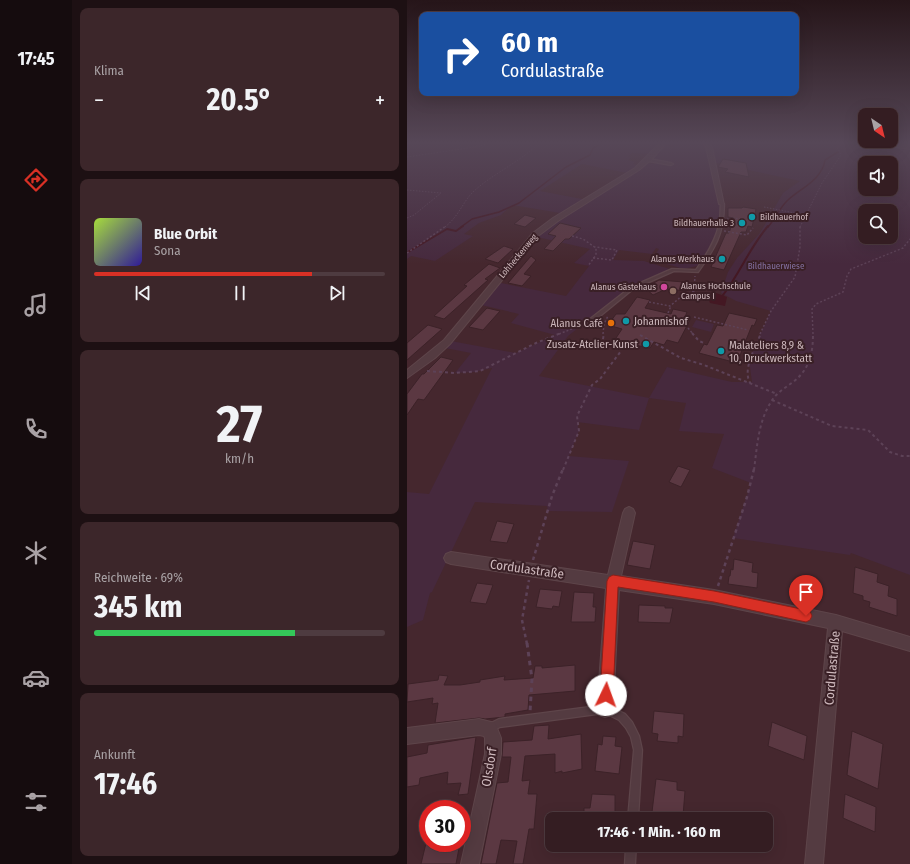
<!DOCTYPE html>
<html lang="de">
<head>
<meta charset="utf-8">
<style>
  :root { --surface:#341d22; --page:#3c262a; --text:#f1f3f6; --muted:#a9a2a5; --line:#4e3b40; --accent:#d93025 }
  body { margin:0; font-family:"Fira Sans Condensed",sans-serif; background:var(--page); color:var(--text); height:100vh; display:flex; flex-direction:column; font-size:15px; white-space:nowrap }
  * { box-sizing:border-box; margin:0 }
  p { font-size:13px; color:var(--muted) }
  .icon { flex:none; width:22px; height:22px; fill:none; stroke:currentColor; stroke-width:2; stroke-linecap:round; stroke-linejoin:round }
  .map { position:relative; flex:1; overflow:hidden }
  .side { display:flex; flex-direction:column; gap:8px; padding:8px; background:#1d1013; width:335px }
  .side>* { flex:none }
  .hud { position:absolute; left:12px; top:12px; width:380px; height:84px; border-radius:8px; box-shadow:0 4px 16px #0002,0 0 0 1px var(--line); background:#1a4fa0; color:#fff; overflow:hidden }
  .needle { width:26px; rotate:145deg }
  .buttons { position:absolute; left:451px; top:108px; display:grid; gap:8px }
  .buttons a { display:grid; place-items:center; width:40px; height:40px; border-radius:8px; background:var(--surface); box-shadow:0 4px 16px #0002,0 0 0 1px var(--line); font-size:20px }
  .speed { position:absolute; left:12px; top:800px; display:flex; gap:8px; font-size:20px; font-weight:700; text-align:center }
  .speed>* { display:grid; place-content:center; width:52px; height:52px; border-radius:50%; background:var(--surface); box-shadow:0 4px 16px #0002,0 0 0 1px var(--line); line-height:1 }
  .speed .limit { border:6px solid #d22; background:#fff; color:#111 }
  .pin { position:absolute; display:grid; place-items:center; width:34px; height:34px; color:#fff; margin:-41px -17px; border-radius:50% 50% 50% 0; rotate:-45deg; box-shadow:0 0 4px #0007 }
  .pin .icon { rotate:45deg }
  .me { position:absolute; width:44px; margin:-22px; rotate:3deg; stroke-linejoin:round; filter:drop-shadow(0 0 3px #0008) }
  .turn { display:flex; align-items:center; gap:14px; height:84px; padding:0 16px; font-size:18px }
  .turn .icon { width:52px; height:52px; stroke-width:2.5 }
  .turn b { display:block; font-size:28px; line-height:34px }
  .big { font-size:30px; font-weight:700; line-height:1.1 }
  .side .widget { flex:1; display:flex; flex-direction:column; justify-content:center; gap:6px; min-width:0; padding:0 14px; border-radius:8px; background:var(--page) }
  .side .dial { align-items:center; gap:0 }
  .dial b { font-size:52px; line-height:1 }
  .song { display:flex; align-items:center; gap:12px }
  .cover { width:48px; height:48px; border-radius:6px; background:linear-gradient(135deg,hsl(80 70% 55%),hsl(250 70% 35%)) }
  .played { height:4px; border-radius:2px; background:linear-gradient(90deg,var(--accent) 75%,var(--line) 75%) }
  .keys { display:flex; justify-content:space-around; direction:ltr }
  .heat { display:flex; justify-content:space-between; align-items:center; font-size:22px; direction:ltr }
  .charge { height:6px; border-radius:3px; background:linear-gradient(90deg,#34c759 69%,var(--line) 0) }
  .trip { position:absolute; left:138px; top:812px; width:228px; height:40px; border-radius:8px; background:var(--surface); box-shadow:0 4px 16px #0002,0 0 0 1px var(--line); font-weight:700; line-height:40px; text-align:center }
  main { display:flex; flex:1; min-height:0 }
  .menu { display:flex; flex-direction:column; width:72px; justify-content:space-around; align-items:center; background:#150c0e; color:var(--muted) }
  .menu .icon { width:28px; height:28px }
  .menu .on { color:var(--accent) }
  .menu b { font-size:18px; color:var(--text) }
  .map>svg:first-child { display:block }
</style>
</head>
<body>
<main>
<nav class="menu">
<b>17:45</b>
<svg class="icon on" aria-label="directions" viewBox="0 0 24 24"><path d="M12 3l9 9-9 9-9-9zM9 14v-3h6M13 9l2 2-2 2"/></svg>
<svg class="icon" aria-label="music" viewBox="0 0 24 24"><path d="M9 18V5l10-2v13"/><circle cx="6" cy="18" r="3"/><circle cx="16" cy="16" r="3"/></svg>
<svg class="icon" aria-label="phone" viewBox="0 0 24 24"><path d="M5 4h4l2 5-3 2q2 4 5 5l2-3 5 2v4C11 20 4 13 5 4z"/></svg>
<svg class="icon" aria-label="climate" viewBox="0 0 24 24"><path d="M12 3v18M4 7l16 10M4 17L20 7"/></svg>
<svg class="icon" aria-label="car" viewBox="0 0 24 24"><path d="M5 17H2v-5l4-1 3-4h7l3 4 3 1v5h-3M9 17h6M6 11h13"/><circle cx="7" cy="17" r="2"/><circle cx="17" cy="17" r="2"/></svg>
<svg class="icon" aria-label="filters" viewBox="0 0 24 24"><path d="M4 7h16M4 17h16"/><circle cx="9" cy="7" r="2"/><circle cx="15" cy="17" r="2"/></svg>
</nav>
<section class="side">
<div class="widget"><p>Klima</p>
<div class="heat"><a>−</a><b class="big">20.5°</b><a>+</a></div>
</div>
<div class="widget">
<div class="song"><i class="cover"></i><div><b>Blue Orbit</b><p>Sona</p></div></div>
<div class="played"></div>
<div class="keys"><svg class="icon" aria-label="previous" viewBox="0 0 24 24"><path d="M18 5L8 12l10 7zM5 5v14"/></svg><svg class="icon" aria-label="pause" viewBox="0 0 24 24"><path d="M8 5v14M16 5v14"/></svg><svg class="icon" aria-label="next" viewBox="0 0 24 24"><path d="M6 5l10 7-10 7zM19 5v14"/></svg></div>
</div>
<div class="widget dial"><b>27</b><p>km/h</p></div>
<div class="widget"><p>Reichweite · 69%</p><b class="big">345 km</b><div class="charge"></div></div>
<div class="widget"><p>Ankunft</p><b class="big">17:46</b></div>
</section>
<div class="map">
<svg width="503" height="864" viewBox="0 0 503 864">
  <rect width="100%" height="100%" fill="#45272e"/>
  <path fill="#46293d" fill-rule="evenodd" d="M0,143H256L255,145L266,147L269,143H476L503,148V575L444,553L443,555L326,538L344,483L305,468L317,434L272,431L279,403L242,398L232,430L170,422L172,431L162,456L222,461L205,512L141,511L140,506L68,502L25,592L23,593L16,620L0,627V492L22,494L85,368L67,372L48,373L64,353L38,348L44,341L109,353L148,335L104,323L112,314L70,304L89,282L159,296L182,266L167,263L183,249L130,237L154,215L151,214L153,213L105,205L94,215L72,223L57,234L66,236L28,261L4,256L0,259ZM249,152L253,153L246,159L252,161L248,164L239,163L206,187L180,200L133,191L175,164L220,173L232,165L226,164L228,162L221,160L224,157L221,156L225,153L246,154ZM304,162L393,181L376,193L353,233L330,258L321,272L314,293L329,301L364,311L342,360L345,382H325L260,367L242,398L132,376L161,336L216,293L266,270L237,261L206,260L212,250L245,254L249,248L252,249L245,260L277,269L290,266L293,262L292,259L298,260C323,219 316,206 304,162ZM458,163H484V189H458ZM458,211H484V237H458Z
    M289,320L307,324L304,332L285,327Z"/>
  <path fill="#441823" d="M309,293L320,297L318,306L303,303L301,298Z"/>
  <g fill="none" stroke-linecap="round" stroke-linejoin="round">
    <path stroke="#441823" stroke-width="1.5" d="M54,227L65,219L92,212L112,203L159,167L183,155L186,148L195,143
      M361,227C368,219 373,207 381,200C394,188 415,180 418,160L431,152"/>
    <path stroke="#441823" stroke-width="2" d="M1,252L40,229L49,231L56,226
      M316,295C333,273 343,247 361,226"/>
  </g>
  <path fill="#5b3842" stroke="#3c2228" d="M316,159L339,163L342,177L318,172L321,169L311,167Z
    M336,207L349,209L345,227L341,226L339,232H334L317,270L304,267L319,233H322L327,218L321,217V208H335Z
    M118,215L129,218L118,227L107,224Z
    M153,223L174,228L162,239H158L146,251L137,249L149,236L141,234Z
    M97,246L106,249L91,263L78,259Z
    M124,256L129,260L117,274L124,276L115,286L101,283Z
    M82,264L93,268L78,279L81,280L37,319L27,316L60,286L57,285Z
    M252,280L277,282L281,284L280,291L259,289L246,295L238,288Z
    M230,297L243,300L238,308L264,314L266,309L280,312L278,317L284,318L271,343L260,340L257,345L247,342L243,348L207,341L215,329L201,325L209,314H218Z
    M80,308L93,311L76,330L62,327Z
    M322,313L350,319L347,326L345,325L330,363L292,353L297,344L300,345L310,325L316,326Z
    M21,325L35,329L0,360V343Z
    M34,357L46,360L17,400L11,399L0,415V394L15,374H17Z
    M271,466L283,470L274,487L262,482Z
    M90,521L107,524L100,543L83,541Z
    M226,541L248,545L243,569L220,565Z
    M327,559L346,563L345,572L351,573L350,588L321,584L322,576H323L324,569L326,570Z
    M448,567L471,574L470,582L482,586L481,596L490,599V616L462,607L463,602L456,600V596L446,593Z
    M70,583L86,585L79,604L63,602Z
    M133,589L155,591L152,607L146,606L145,609L129,607Z
    M167,592L187,593L186,607H189L188,622H164Z
    M232,605L258,606V608H266L263,623L231,622Z
    M168,665V691L122,695L121,710L98,714V717L78,719L72,718L28,723L31,703L25,704L26,698L0,702L1,684L31,680L32,675L41,676L37,685H53L73,682V680L98,676L97,680L126,678L128,666H135V668Z
    M247,711L277,714L276,737L271,736V743L250,741L251,734L245,733Z
    M365,722L400,736L397,760L361,746Z
    M142,725L141,739L174,734L175,769L155,773V771L148,773V754L118,756L115,781L123,780L121,794H130L127,829H122L116,864H106L110,841L94,840L89,864H74L90,783L101,782L104,757H95L96,742L125,740L127,726Z
    M445,731L476,744L471,789L440,775Z
    M196,736L209,737L208,746L215,747L212,774L188,771L191,744L195,745Z
    M69,737L61,794L51,795L54,783L40,784L41,772L13,778L12,785L0,787V757L20,753L21,745Z
    M249,779L270,782V790L278,791L276,816L245,812Z
    M185,794L208,795V819H177V808H183Z
    M438,794L469,807L468,832L436,818Z
    M19,843H53L49,864H14Z"/>
  <g fill="none" stroke-linecap="round" stroke-linejoin="round">
    <defs>
      <path id="service" d="M242,159L264,163L266,164L264,165L241,161V160Z
        M314,203L317,204C317,234 308,248 291,272L267,271L226,289L182,325H178V323L224,287L265,269L289,270C299,256 308,242 312,225C314,218 313,210 314,203Z
        M198,705L218,714L225,722L232,736L235,750L231,819H221L227,750L224,737L219,728L212,720L198,713L93,727L83,732L80,731L79,728L80,725L92,719Z
        M219,845H229L228,864H218Z"/>
      <path id="minor" d="M253,143H259L246,158L232,170L151,221L131,236L43,344L28,358L0,378V370L37,340L126,233L146,218L228,168Z
        M296,143H302L305,147L317,205L312,204L299,147Z
        M477,143L503,145V149L480,145Z
        M222,507L226,509L228,513L214,576L307,590L429,615L503,637V651L435,631L416,864H398L421,628L307,604L212,590L206,709L204,715L198,717L192,715L190,709L199,588L44,564L39,562L37,558L39,554L44,552L201,575L216,513L218,509Z
        M72,719L88,723L94,738V754L72,864H54L78,754V738L77,736L72,735L0,744V728Z"/>
    </defs>
    <use href="#service" stroke="#5e454a" stroke-width="2.5"/>
    <use href="#minor" stroke="#5e454a" stroke-width="2"/>
    <path stroke="#5d4257" stroke-width="1" stroke-dasharray="1.5 1.5" stroke-linecap="butt" d="M0,157L68,147L83,143
      M0,190L34,193L7,215L0,218
      M357,207L398,215
      M326,218L334,219
      M320,219H326L325,218
      M38,227C53,215 56,201 67,191C87,173 113,162 132,143
      M393,227L415,183L434,155L430,147L438,143"/>
    <path stroke="#5d4257" stroke-width="1.5" stroke-dasharray="2 2" stroke-linecap="butt" d="M317,231L340,235L346,228
      M165,236L176,239L189,248V255L181,266
      M0,253L39,226
      M186,258L205,260L210,250L188,247
      M242,302L263,306L275,296L287,291L288,276
      M261,313L264,306
      M287,317L341,330
      M281,328L286,334
      M152,334L175,325
      M196,334L197,324L201,316
      M353,334L364,311L388,277L393,247V226
      M406,334L405,309L409,304L436,292L440,276L444,269L496,248L503,239"/>
    <path stroke="#5d4257" stroke-width="2" stroke-dasharray="3 3" stroke-linecap="butt" d="M285,333L292,341L297,343
      M233,335L274,358L297,365L370,394
      M195,345L197,333
      M20,371L48,373L73,371L129,343L154,333
      M344,384C334,371 349,347 354,333
      M365,400L425,426L461,430L483,452L495,456H503
      M156,470L172,431L170,416L185,385L193,379L214,351
      M347,470C350,448 351,422 364,402C369,393 378,388 386,382C403,369 406,353 406,333"/>
    <path stroke="#5d4257" stroke-width="2.5" stroke-dasharray="3.5 3.5" stroke-linecap="butt" d="M126,560L145,496L156,469
      M311,586L340,497L347,469
      M120,644L115,620L122,580"/>
    <path stroke="#5d4257" stroke-width="3" stroke-dasharray="4.5 4.5" stroke-linecap="butt" d="M120,643L125,679L123,712"/>
    <use href="#service" fill="#543b41" fill-rule="evenodd"/>
    <use href="#minor" fill="#543b41" fill-rule="evenodd"/>
  </g>
  <linearGradient id="sky" x2="0" y2="1"><stop stop-color="#261519"/><stop offset="0.54" stop-color="#564757"/><stop offset="1" stop-color="#564757" stop-opacity="0"/></linearGradient>
  <rect width="503" height="264" fill="url(#sky)"/>
  <path fill="#d93025" stroke="#8d1f18" d="M206,575L307,591L399,610L403,611L405,616L403,620L399,622L307,602L211,587L206,695L204,699L199,701L195,699L193,695L200,581L202,577Z"/>
  <g fill="#0f9aa8" stroke="#3a2026" stroke-width="1.5">
    <circle cx="345" cy="217" r="4"/>
    <circle cx="335" cy="223" r="4"/>
    <circle cx="315" cy="259" r="4"/>
    <circle cx="219" cy="321" r="4"/>
    <circle cx="239" cy="344" r="4"/>
    <circle cx="314" cy="351" r="4"/>
  </g>
  <circle fill="#d1479c" stroke="#3a2026" stroke-width="1.5" cx="257" cy="287" r="4"/>
  <circle fill="#8d6e63" stroke="#3a2026" stroke-width="1.5" cx="266" cy="291" r="4"/>
  <circle fill="#e8710a" stroke="#3a2026" stroke-width="1.5" cx="204" cy="323" r="4"/>
  <g text-anchor="middle" dominant-baseline="central" stroke-width="4" stroke-linejoin="round" paint-order="stroke">
    <g font-size="9" fill="#ceb9bd" stroke="#3a2026" text-anchor="end">
      <text x="353" y="217" text-anchor="start">Bildhauerhof</text>
      <text x="327" y="223">Bildhauerhalle 3</text>
      <text x="307" y="259">Alanus Werkhaus</text>
      <text x="274" y="286" text-anchor="start">Alanus Hochschule<tspan x="274" dy="10">Campus I</tspan></text>
      <text x="249" y="287">Alanus Gästehaus</text>
    </g>
    <g font-size="9" fill="#ceb9bd" stroke="#3a2026">
      <text transform="translate(111 256) rotate(-50)">Lohheckenweg</text>
    </g>
    <g font-size="9" fill="#826f9f" stroke="#3a2026">
      <text x="369" y="266">Bildhauerwiese</text>
    </g>
    <g font-size="11" fill="#ceb9bd" stroke="#3a2026" text-anchor="start">
      <text x="227" y="321">Johannishof</text>
      <text x="196" y="323" text-anchor="end">Alanus Café</text>
      <text x="231" y="344" text-anchor="end">Zusatz-Atelier-Kunst</text>
      <text x="322" y="345">Malateliers 8,9 &amp;<tspan x="322" dy="13">10, Druckwerkstatt</tspan></text>
    </g>
    <g font-size="13" fill="#ceb9bd" stroke="#3a2026">
      <text transform="translate(120 569) rotate(8)">Cordulastraße</text>
      <text transform="translate(425 668) rotate(-85)">Cordulastraße</text>
      <text transform="translate(82 767) rotate(-81)">Olsdorf</text>
    </g>
  </g>
</svg>
<div class="buttons">
<a><svg class="needle" viewBox="-14 -14 28 28"><path d="M0-13l5 13h-10z" fill="#e53935"/><path d="M0 13l5-13h-10z" fill="#a9a2a5"/></svg></a>
<a><svg class="icon" aria-label="sound" viewBox="0 0 24 24"><path d="M4 9h4l5-4v14l-5-4H4zM17 9q2 3 0 6"/></svg></a>
<a><svg class="icon" aria-label="search" viewBox="0 0 24 24"><circle cx="10" cy="10" r="6"/><path d="M15 15l6 6"/></svg></a>
</div>
<div class="speed"><div class="limit">30</div></div>
<div class="pin" style="left:399px;top:616px;background:#d93025"><svg class="icon" aria-label="arrive" viewBox="0 0 24 24"><path d="M6 21V4h12l-3 4 3 4H6"/></svg></div>
<svg class="me" style="left:199px;top:695px" viewBox="-20 -20 40 40"><circle r="19" fill="#fff"/><path d="M0-13L10 11 0 6-10 11z" fill="#d93025"/></svg>
<div class="trip">17:46 · 1 Min. · 160 m</div>
<div class="hud">
<div class="turn"><svg class="icon" aria-label="right" viewBox="0 0 24 24"><path d="M7 20v-9h11M14 6l5 5-5 5"/></svg><div><b>60 m</b>Cordulastraße</div></div>
</div>
</div>
</main>
</body>
</html>
